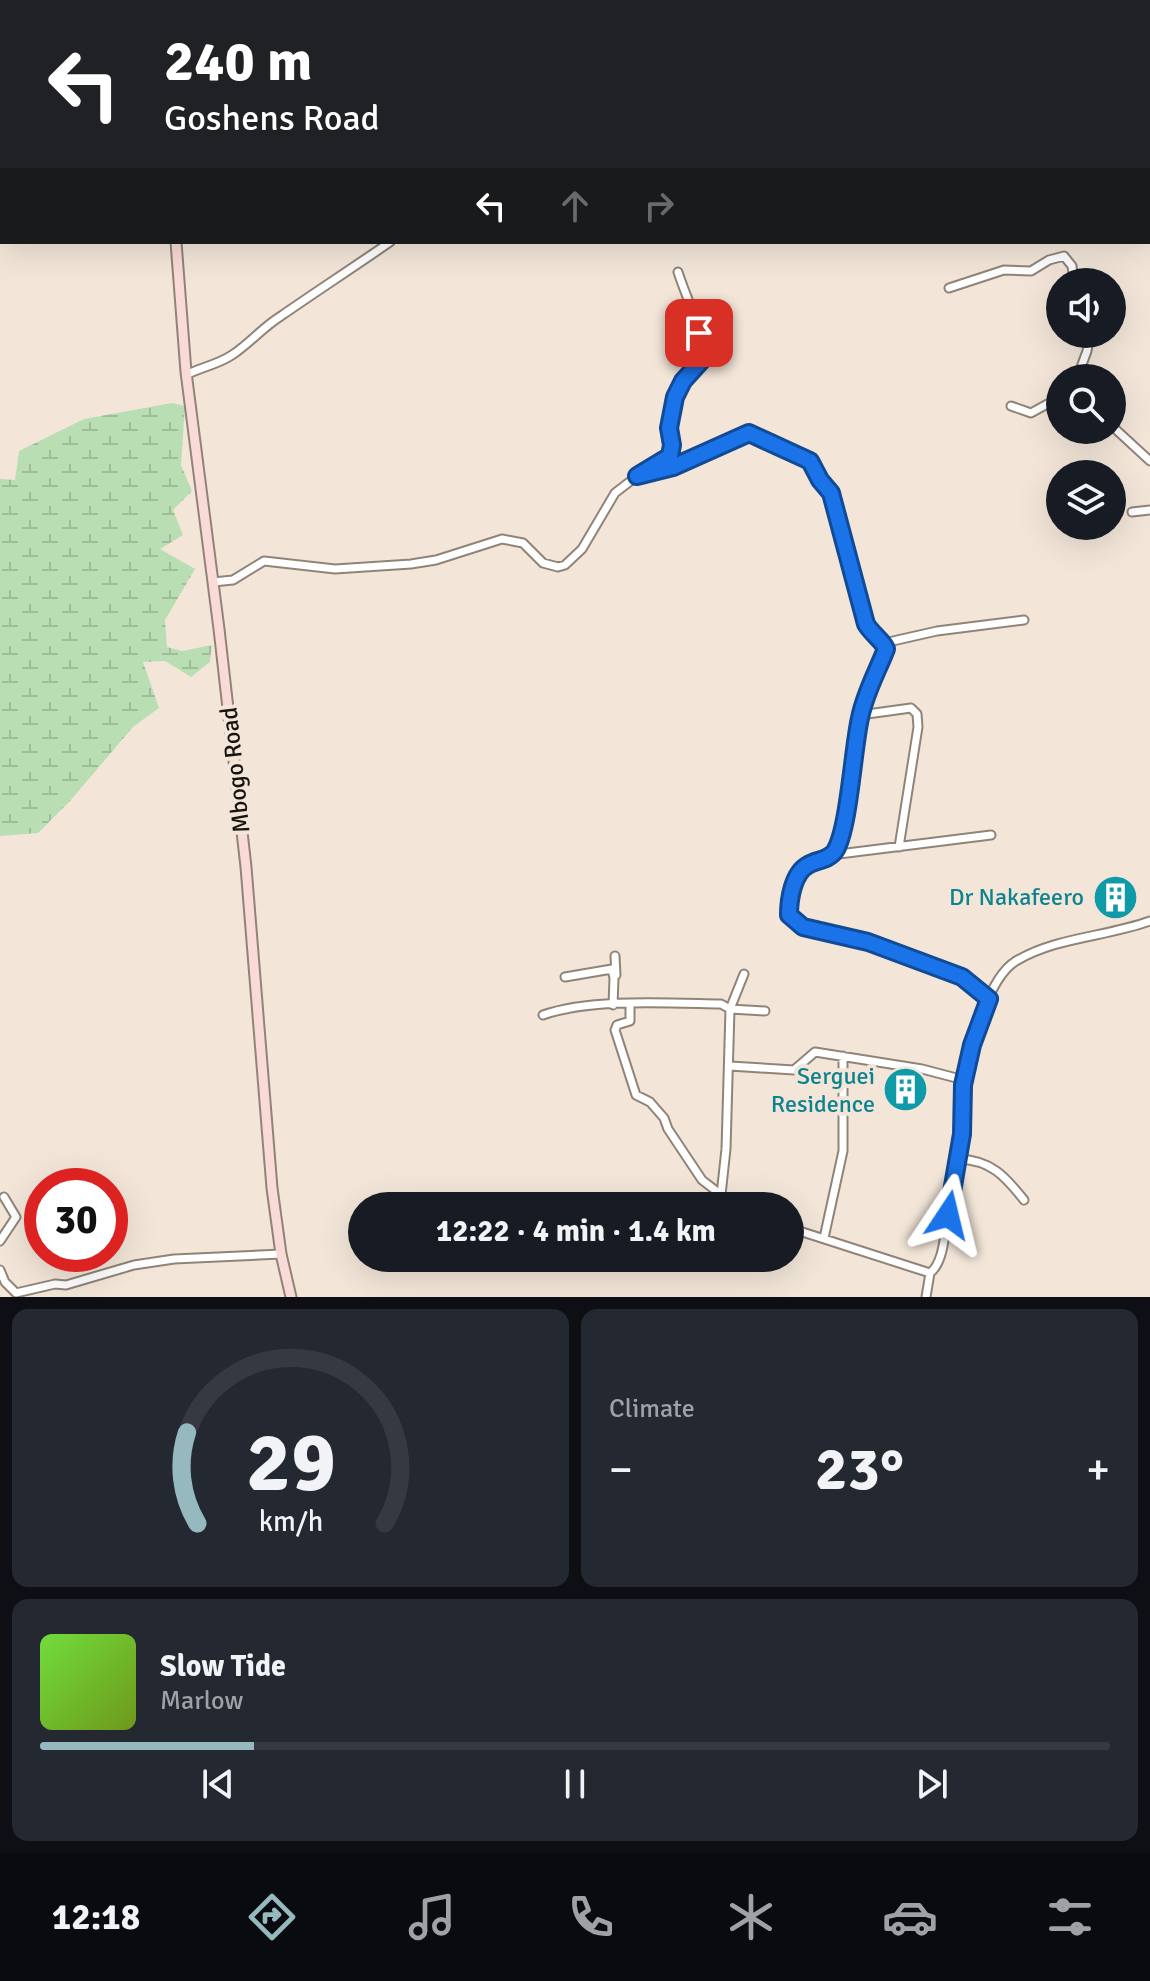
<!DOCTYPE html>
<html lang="en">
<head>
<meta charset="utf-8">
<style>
  :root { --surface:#171b24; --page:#242831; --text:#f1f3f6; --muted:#9ea1a6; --line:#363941; --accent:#96b8bf }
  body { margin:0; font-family:Signika,sans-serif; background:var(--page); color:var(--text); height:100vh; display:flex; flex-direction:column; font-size:30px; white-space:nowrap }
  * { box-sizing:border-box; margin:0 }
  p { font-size:26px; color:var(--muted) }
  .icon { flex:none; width:44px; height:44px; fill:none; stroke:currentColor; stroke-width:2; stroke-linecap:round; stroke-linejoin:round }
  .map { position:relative; height:1297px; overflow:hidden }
  .drawer { display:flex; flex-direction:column; gap:12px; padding:12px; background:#0d0f14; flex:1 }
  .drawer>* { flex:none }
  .guide { position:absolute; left:0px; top:0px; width:1150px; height:244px; box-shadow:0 8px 32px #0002; background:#202124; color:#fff; overflow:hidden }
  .buttons { position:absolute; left:1046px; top:268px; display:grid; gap:16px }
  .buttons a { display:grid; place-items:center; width:80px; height:80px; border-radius:50%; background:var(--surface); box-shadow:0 8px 32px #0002; font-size:40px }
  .speed { position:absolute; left:24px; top:1168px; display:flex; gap:16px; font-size:40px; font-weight:700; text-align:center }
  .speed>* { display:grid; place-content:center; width:104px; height:104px; border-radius:50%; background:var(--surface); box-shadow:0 8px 32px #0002; line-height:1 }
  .speed .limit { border:12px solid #d22; background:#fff; color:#111 }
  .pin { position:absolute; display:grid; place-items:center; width:68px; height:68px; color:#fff; margin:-34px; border-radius:16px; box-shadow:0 4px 12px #0006 }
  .me { position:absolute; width:88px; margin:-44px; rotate:10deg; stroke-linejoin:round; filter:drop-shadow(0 0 6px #0008) }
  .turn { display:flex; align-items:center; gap:28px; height:168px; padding:0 32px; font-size:36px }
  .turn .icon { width:104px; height:104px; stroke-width:2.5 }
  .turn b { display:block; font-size:56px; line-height:68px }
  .lanes { display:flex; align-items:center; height:76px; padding:0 32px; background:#0003; justify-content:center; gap:40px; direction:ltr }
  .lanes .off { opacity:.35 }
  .big { font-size:60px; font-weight:700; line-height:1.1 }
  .drawer .card { flex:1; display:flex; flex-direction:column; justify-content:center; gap:12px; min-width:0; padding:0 28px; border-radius:16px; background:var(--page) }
  .drawer .dial { align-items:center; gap:0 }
  .dial svg { height:208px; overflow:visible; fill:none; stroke:var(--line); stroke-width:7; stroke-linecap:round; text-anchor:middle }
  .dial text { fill:var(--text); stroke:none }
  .song { display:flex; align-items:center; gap:24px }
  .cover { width:96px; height:96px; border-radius:12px; background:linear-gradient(135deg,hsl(100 70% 55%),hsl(80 70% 35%)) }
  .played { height:8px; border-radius:4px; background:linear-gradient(90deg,var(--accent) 20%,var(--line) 20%) }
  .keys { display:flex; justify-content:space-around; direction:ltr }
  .heat { display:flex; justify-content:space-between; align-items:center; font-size:44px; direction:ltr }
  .drawer .tiles { flex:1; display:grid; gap:12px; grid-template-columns:1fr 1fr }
  .card:last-child { grid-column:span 2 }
  .trip { position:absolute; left:348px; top:1192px; width:456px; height:80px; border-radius:40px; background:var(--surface); box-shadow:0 8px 32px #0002; font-weight:700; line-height:80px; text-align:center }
  .menu { display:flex; height:128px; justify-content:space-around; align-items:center; background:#090b0e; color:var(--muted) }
  .menu .icon { width:56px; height:56px }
  .menu .current { color:var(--accent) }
  .menu b { font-size:36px; color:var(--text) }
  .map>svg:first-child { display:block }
</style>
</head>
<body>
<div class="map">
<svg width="1150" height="1297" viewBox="0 0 1150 1297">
  <defs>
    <pattern id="wetland-marsh" width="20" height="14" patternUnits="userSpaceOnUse" patternTransform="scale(2)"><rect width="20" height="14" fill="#b9deb3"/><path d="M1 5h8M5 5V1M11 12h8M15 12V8" fill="none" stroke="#9ebe99"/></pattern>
  </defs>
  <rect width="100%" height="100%" fill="#f3e6d9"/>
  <path fill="url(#wetland-marsh)" d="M172,403L185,406L181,465L192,491L173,510L183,535L160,549L195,569L165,620L167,647L182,651L212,645L210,662L191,677L165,661L143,662L159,708L133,727L70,801L38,833L0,836V479L15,480L19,451L84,419Z"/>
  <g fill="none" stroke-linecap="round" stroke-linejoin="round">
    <defs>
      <path id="street" d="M408,0L409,2
        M44,2L46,0
        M568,2L570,0
        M0,25L2,24
        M0,132L2,136
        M1148,218H1150
        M949,288L1004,270L1031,271L1049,260L1064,256L1072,266L1074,282
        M186,375C201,367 217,365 232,355C249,344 263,327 281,316C317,291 354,267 390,242
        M1077,378L1087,351L1090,334
        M1011,406L1031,413L1060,397
        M1112,426L1150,461
        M637,476L673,467L749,433L810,461L820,480L831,493L866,624C871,633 884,642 886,649C877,672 865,693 860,718C853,749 849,829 835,851C829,860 816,860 808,865C793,873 789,899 789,915L803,927L868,942L962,977L989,999
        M1132,512L1150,510
        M213,582L233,580L264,561L335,569L411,564L436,560L502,539L523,543L543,563L558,567L565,565L582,549L615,493L637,476L665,459L671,452C673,432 668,410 677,390C683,377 701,370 703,356C706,339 684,292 678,272
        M884,643L937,631L1024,620
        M860,715L911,708L917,714L918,727L899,847
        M831,855L991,835
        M615,956L616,975
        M565,977L612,969L614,978L613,1005
        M630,1005V1021L617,1025L615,1030L636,1095L650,1102L664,1118L668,1129L702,1180L715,1190L720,1206
        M543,1015C590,998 669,1003 721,1004L730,1009L765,1011
        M730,1066L794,1070L815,1052L922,1069L964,1080
        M958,1159C991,1160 1005,1176 1024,1200
        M720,1204L726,1149L730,1009L744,974
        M790,1228L930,1273
        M824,1238L843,1151V1056
        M0,1241L16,1217L4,1197
        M790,1252L799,1230
        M712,1259L713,1258
        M0,1270L5,1282L16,1293L55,1284L66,1285L134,1265L174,1259L281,1254
        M926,1297L930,1273C943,1263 944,1238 947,1222C952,1194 957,1166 961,1138C964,1120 961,1101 964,1083C969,1052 987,978 1016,961C1056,937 1106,937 1150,921"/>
      <path id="secondary" d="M219,2L220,0
        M176,242L186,372L219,629L246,867L272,1188L281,1254L291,1297"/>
    </defs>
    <use href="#street" stroke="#908479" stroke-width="11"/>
    <use href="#secondary" stroke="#908479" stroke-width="13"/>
    <use href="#street" stroke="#fff" stroke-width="7"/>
    <use href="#secondary" stroke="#f9dad7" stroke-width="9"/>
  </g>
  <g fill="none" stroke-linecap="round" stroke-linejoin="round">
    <defs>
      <path id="route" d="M699,333L702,341V360L683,381L675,397L669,428L672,445L670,456L637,476L673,467L749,433L810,461L820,480L831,493L866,624C871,633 884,642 886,649C877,672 865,693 860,718C853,748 849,829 835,851C829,860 816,860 808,865C793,873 789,899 789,915L803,927L868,942L962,977L989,999L972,1045L963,1085L962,1134L948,1215"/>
    </defs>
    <use href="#route" stroke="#114b97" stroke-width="20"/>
    <use href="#route" stroke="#1a73e8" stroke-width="14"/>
  </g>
  <defs>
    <symbol id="building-disc" viewBox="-11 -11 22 22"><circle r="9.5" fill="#0f9aa8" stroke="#f3e6d9"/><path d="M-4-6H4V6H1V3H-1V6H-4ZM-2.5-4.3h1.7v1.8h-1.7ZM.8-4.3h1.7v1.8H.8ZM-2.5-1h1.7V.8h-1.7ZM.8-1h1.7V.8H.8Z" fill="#fff"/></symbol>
  </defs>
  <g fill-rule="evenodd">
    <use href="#building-disc" x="1090" y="872" width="51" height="51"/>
    <use href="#building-disc" x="880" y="1064" width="51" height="51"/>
  </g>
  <g text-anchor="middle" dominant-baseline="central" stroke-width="8" stroke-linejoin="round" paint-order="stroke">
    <g font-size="24" fill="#17130e" stroke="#f3e6d9">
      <text transform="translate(235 770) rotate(-96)">Mbogo Road</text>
    </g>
    <g font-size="24" fill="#0d838f" stroke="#f3e6d9" text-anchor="end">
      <text x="1084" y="897">Dr Nakafeero</text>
      <text x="875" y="1076">Serguei<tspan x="875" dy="28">Residence</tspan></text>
    </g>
  </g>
</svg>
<div class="buttons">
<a><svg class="icon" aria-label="sound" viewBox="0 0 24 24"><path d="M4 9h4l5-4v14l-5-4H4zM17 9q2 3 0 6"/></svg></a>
<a><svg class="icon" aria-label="search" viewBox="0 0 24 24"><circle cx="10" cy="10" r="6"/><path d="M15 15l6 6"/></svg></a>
<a><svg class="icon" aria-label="layers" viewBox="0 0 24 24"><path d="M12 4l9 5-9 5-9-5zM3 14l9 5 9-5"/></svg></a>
</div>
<div class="speed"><div class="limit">30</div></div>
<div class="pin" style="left:699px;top:333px;background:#d93025"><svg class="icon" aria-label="arrive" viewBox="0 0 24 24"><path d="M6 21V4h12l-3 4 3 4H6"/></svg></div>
<svg class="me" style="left:948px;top:1215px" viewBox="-20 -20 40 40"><path d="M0-17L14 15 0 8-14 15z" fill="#1a73e8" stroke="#fff" stroke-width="4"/></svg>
<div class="trip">12:22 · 4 min · 1.4 km</div>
<div class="guide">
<div class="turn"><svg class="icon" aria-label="left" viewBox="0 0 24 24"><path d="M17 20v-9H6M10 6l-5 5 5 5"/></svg><div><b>240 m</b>Goshens Road</div></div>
<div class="lanes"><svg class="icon" aria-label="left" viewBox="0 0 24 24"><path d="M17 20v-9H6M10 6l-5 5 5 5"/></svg><svg class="icon off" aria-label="ahead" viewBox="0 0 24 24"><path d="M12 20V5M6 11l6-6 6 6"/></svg><svg class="icon off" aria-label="right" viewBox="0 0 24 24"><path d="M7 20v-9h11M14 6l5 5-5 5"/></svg></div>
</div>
</div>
<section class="drawer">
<div class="tiles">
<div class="card dial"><svg viewBox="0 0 100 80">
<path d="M14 69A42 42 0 1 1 86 69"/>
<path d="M14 69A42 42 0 0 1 10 34" stroke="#96b8bf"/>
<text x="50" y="56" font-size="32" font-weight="700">29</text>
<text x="50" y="72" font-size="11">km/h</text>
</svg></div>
<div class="card"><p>Climate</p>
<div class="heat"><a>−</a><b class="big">23°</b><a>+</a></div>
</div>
<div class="card">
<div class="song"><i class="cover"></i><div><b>Slow Tide</b><p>Marlow</p></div></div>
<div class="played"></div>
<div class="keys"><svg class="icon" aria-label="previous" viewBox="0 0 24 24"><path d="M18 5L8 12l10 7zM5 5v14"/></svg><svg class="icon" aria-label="pause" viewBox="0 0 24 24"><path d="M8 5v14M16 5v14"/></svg><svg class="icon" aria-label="next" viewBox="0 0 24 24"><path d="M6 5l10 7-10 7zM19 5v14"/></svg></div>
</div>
</div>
</section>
<nav class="menu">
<b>12:18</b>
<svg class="icon current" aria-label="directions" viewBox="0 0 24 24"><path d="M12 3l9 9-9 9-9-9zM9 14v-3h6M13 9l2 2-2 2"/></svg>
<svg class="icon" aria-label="music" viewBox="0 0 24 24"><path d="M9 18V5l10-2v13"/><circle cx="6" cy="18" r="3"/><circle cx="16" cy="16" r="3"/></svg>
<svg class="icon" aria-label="phone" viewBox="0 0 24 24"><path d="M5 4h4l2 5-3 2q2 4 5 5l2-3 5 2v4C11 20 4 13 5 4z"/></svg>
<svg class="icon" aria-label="climate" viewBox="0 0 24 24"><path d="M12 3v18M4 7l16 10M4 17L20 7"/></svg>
<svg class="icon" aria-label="car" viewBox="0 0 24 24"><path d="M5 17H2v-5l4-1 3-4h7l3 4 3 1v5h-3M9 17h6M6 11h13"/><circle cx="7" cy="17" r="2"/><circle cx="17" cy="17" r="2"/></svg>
<svg class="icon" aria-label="filters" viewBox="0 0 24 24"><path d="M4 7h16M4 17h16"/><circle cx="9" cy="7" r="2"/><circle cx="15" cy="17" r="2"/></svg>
</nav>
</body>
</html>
